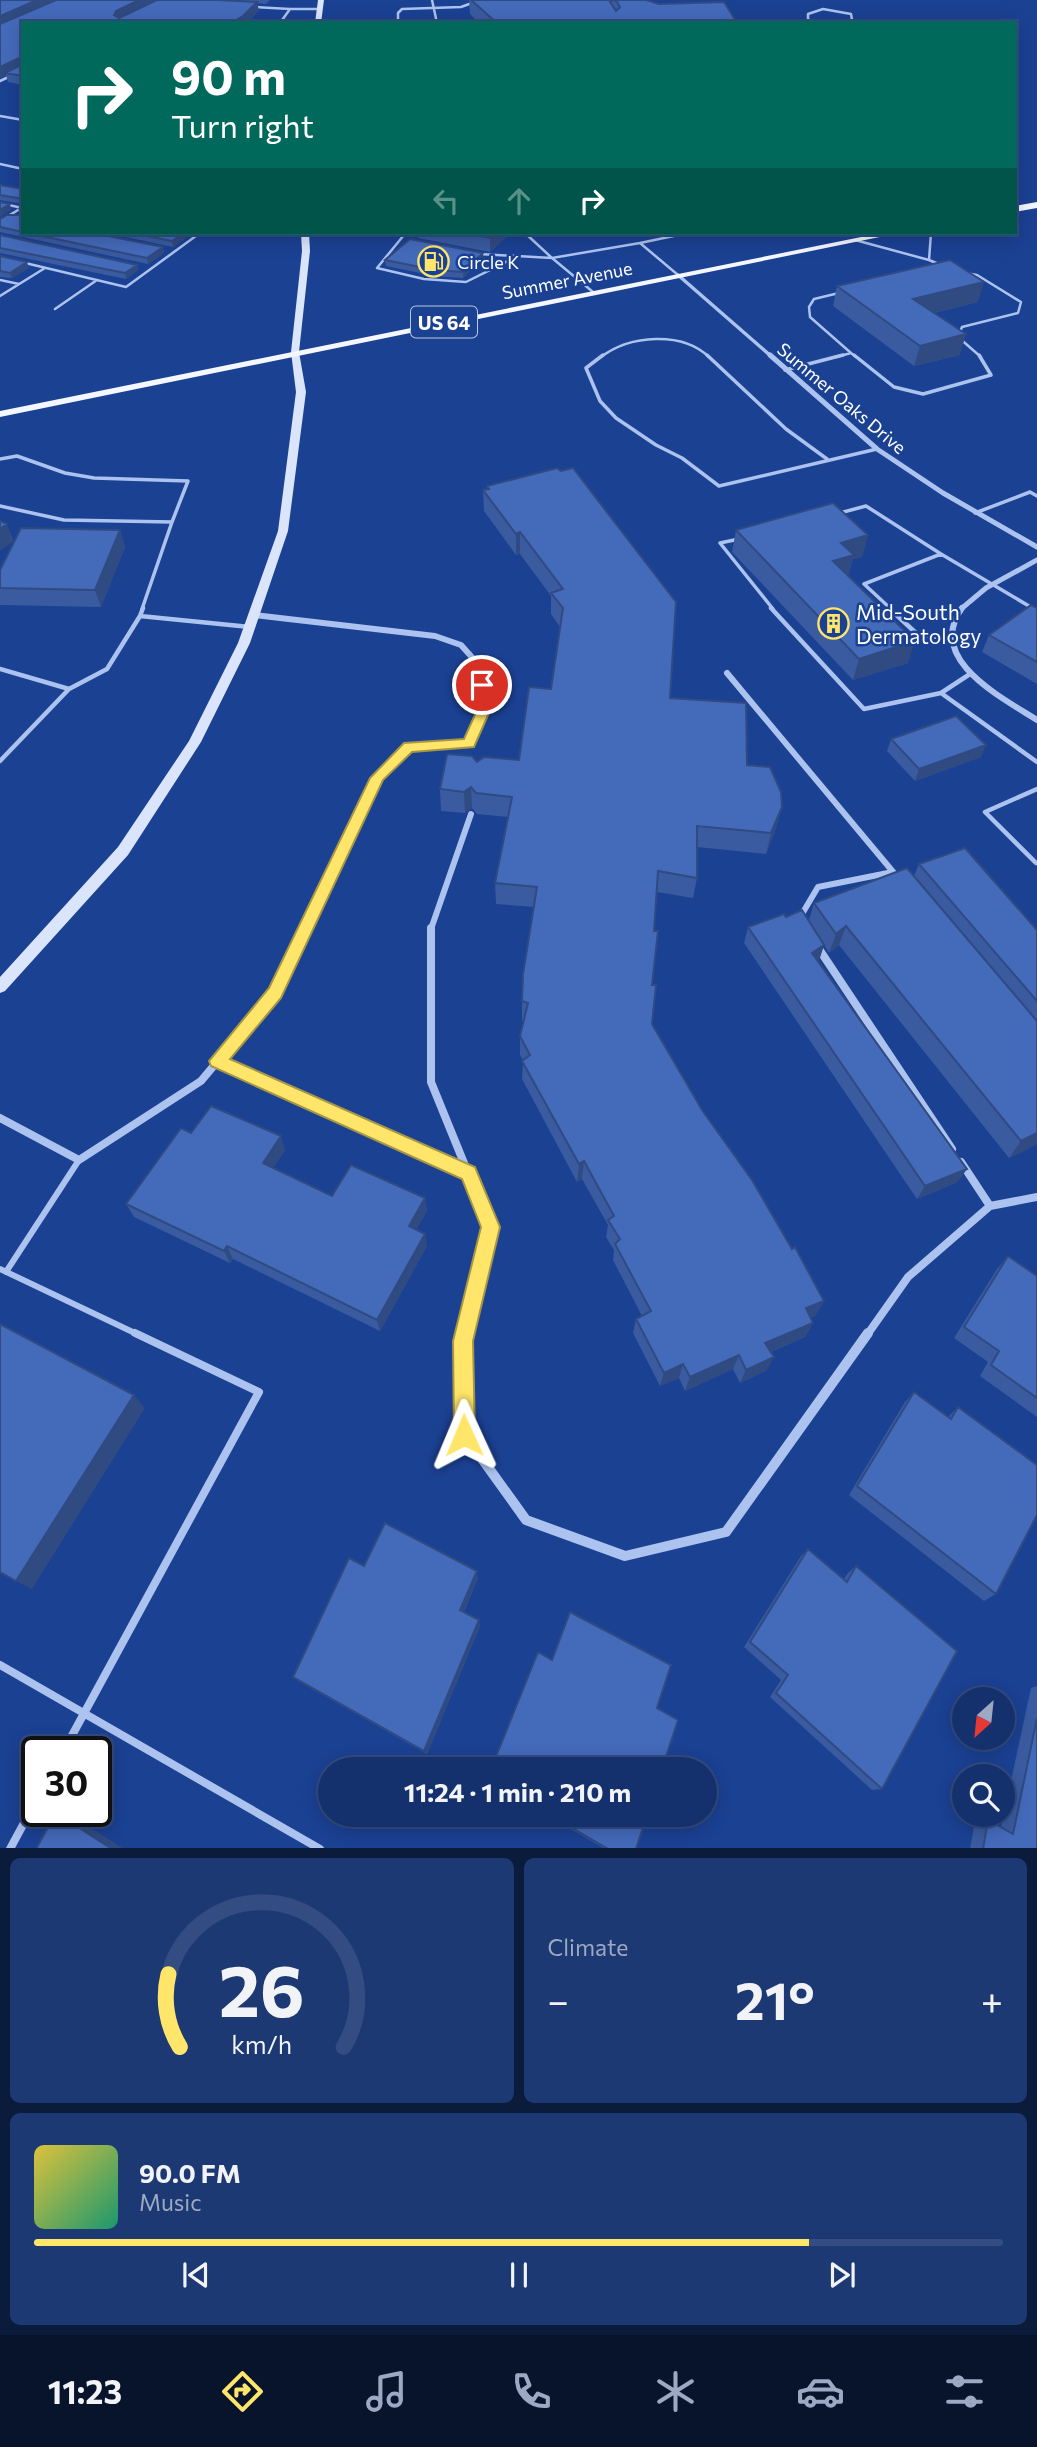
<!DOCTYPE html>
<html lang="en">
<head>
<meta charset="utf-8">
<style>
  :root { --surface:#14316e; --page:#1d3973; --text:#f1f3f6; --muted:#9da9c2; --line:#334c81; --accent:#ffe66a }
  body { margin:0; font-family:Commissioner,sans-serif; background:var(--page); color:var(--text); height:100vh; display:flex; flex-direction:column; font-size:26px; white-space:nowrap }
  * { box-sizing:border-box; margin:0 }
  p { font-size:23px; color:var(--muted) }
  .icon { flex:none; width:38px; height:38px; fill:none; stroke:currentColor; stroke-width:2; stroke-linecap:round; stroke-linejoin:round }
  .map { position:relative; height:1848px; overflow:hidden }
  .sheet { display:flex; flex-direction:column; gap:10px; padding:10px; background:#0b1b3c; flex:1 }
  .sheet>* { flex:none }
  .top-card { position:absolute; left:21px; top:21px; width:996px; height:214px; border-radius:0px; box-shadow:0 4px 18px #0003,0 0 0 2px var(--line); background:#00695c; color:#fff; overflow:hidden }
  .needle { width:46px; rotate:207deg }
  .buttons { position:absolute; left:952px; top:1687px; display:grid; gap:14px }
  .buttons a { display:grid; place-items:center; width:63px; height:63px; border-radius:50%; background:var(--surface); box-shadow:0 4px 18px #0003,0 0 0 2px var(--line); font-size:35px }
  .speed { position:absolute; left:21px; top:1736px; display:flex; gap:14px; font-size:35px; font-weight:700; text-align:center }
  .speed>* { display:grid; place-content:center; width:91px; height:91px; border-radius:50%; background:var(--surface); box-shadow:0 4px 18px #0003,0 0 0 2px var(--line); line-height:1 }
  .speed .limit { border:4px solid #111; border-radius:10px; background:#fff; color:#111 }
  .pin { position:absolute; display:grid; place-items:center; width:60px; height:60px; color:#fff; margin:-30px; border:4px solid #fff; border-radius:50%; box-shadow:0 2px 7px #0007 }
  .me { position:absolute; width:77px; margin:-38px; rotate:359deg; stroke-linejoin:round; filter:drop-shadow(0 0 5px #0008) }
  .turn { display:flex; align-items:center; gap:24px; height:147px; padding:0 35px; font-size:32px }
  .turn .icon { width:91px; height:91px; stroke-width:2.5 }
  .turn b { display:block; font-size:49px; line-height:60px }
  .lanes { display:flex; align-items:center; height:66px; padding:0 35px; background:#0003; justify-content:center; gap:35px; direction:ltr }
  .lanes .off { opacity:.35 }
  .big { font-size:52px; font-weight:700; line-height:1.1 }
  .sheet .card { flex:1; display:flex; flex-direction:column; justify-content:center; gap:10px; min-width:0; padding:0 24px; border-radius:10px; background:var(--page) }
  .sheet .dial { align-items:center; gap:0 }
  .dial svg { height:182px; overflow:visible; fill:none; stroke:var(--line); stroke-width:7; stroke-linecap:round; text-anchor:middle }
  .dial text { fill:var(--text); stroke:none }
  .song { display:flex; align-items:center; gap:21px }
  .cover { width:84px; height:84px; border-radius:10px; background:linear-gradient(135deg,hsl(50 70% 55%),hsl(160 70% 35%)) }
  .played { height:7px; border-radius:4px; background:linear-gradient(90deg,var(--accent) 80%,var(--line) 80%) }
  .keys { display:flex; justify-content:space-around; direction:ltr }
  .heat { display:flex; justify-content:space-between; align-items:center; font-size:38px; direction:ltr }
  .sheet .tiles { flex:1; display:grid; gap:10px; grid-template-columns:1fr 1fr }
  .card:last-child { grid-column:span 2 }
  .trip { position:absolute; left:318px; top:1757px; width:399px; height:70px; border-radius:35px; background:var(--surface); box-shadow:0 4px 18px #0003,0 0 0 2px var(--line); font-weight:700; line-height:70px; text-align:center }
  .tabs { display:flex; height:112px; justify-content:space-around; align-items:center; background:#08142c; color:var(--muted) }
  .tabs .icon { width:49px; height:49px }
  .tabs .current { color:var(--accent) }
  .tabs b { font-size:32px; color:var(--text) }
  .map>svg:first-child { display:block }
</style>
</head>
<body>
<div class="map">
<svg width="1037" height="1849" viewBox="0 0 1037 1849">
  <rect width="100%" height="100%" fill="#1b4193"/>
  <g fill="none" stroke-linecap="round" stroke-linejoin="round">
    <path stroke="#acc2ef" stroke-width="2.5" d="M432,0L437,23
      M252,7L290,9
      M280,23L290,9H320
      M398,23V13L402,9L461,7L480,0
      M814,23L808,19V14L823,9L851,14L852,20L845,23
      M0,164L23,169
      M0,203L22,208
      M0,221L23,207
      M525,233L552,258
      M931,233L929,260L941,265
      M404,235L377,268L424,279L466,282L514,258
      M855,240L929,260
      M640,243L688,233
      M479,254L552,258
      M21,262L126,287L200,233
      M965,273L977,275L1021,302L1018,313L962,327L958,337L981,357
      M0,280L19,284
      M593,292L552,258L640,243L678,275
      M0,296L45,268
      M55,309L97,280
      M851,353L856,357
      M601,357C630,335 682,331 709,357
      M836,357L851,353L810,317L809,307L814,299L839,293"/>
    <path stroke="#acc2ef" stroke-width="3.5" d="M603,355L586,368L600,401L616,418L656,445L682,458L719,486L877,449
      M707,355L786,429L827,459
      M854,355L894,387L923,394L991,375L979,355
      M785,370L843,355
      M0,459L17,456L65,473L94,478L188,481L172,522
      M0,506L64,520L172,522L142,609
      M975,513L1030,492L1037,496
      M836,514L866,506L941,554
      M739,539L720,543L773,609
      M891,609L864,584L941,554L1034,609"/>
    <path stroke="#acc2ef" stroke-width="4.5" d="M143,608L140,616L250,627
      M771,608L864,709L941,693
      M889,608L917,634L952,639
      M1031,608L1037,611
      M0,669L69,689
      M970,674L941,693L1037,762
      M0,761L69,689L107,669L140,616
      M1036,863L985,812L1037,789"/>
    <path stroke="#acc2ef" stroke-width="6" d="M218,1061L468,1173
      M0,1269L139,1335
      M6,1272L79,1160"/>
    <path stroke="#acc2ef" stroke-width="8" d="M0,1665L320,1849
      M63,1752L259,1392L135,1333
      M10,1849L37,1799"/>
    <path stroke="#acc2ef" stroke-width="2.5" d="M0,81L23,70
      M0,116L23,120"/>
    <path stroke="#acc2ef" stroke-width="3.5" d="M678,275L772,357"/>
    <path stroke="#acc2ef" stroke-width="5" d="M770,355L877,449L943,493L1037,547
      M961,609L986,588L1037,560"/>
    <path stroke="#acc2ef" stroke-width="6" d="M962,608C925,659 1001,697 1037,720
      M254,615L435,636L461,645L478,664L486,706L469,743L409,747L378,778L306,929
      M727,673L899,879
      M799,919L818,887L893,872
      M431,929L471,814"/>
    <path stroke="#acc2ef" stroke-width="8" d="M431,928V1082L490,1227L464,1335
      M817,946L952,1149
      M0,1118L79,1160L201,1081L275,993L306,928
      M961,1162L990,1206
      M867,1335L908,1277L990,1206L1037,1197"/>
    <path stroke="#acc2ef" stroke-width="10" d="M465,1333V1435L526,1520L625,1556L726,1532L868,1333"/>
    <path fill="#dae4fb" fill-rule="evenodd" d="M318,0H324L321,23H315Z
      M301,233H309L310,251L299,352L306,392L288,531L250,643L201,742L128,855L5,991L0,993V977L118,847L189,741L238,643L278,531L296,392L291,352L302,251Z"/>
    <path fill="#f4f7ff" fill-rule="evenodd" d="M1037,202V208L1015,212V206Z
      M881,233H899L0,417V411Z"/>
  </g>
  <path fill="#3a5ba0" d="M0,0H270L266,4L257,3L259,11L23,23V85L8,82L6,75L0,78Z
    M469,0H615L614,1L617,2L737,23H479L470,14Z
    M0,185L23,189V204L0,200Z
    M23,205V214H20L18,208Z
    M23,215V233H93L163,247L164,253L148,264L0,232V219Z
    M107,233H193L173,247Z
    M418,233H507V236L490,252L418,238Z
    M0,235L137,265L138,270L126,279L0,253Z
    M483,253V258L463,278L435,276L386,266L385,260Z
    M0,256L29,268L12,278L0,277Z
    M837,286L978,302L934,313L960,355L914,366L833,306Z
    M487,486L670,698L747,765L782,807L776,828L766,854L697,847V878L693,898L657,892L654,931L652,985V1024L702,1110L792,1249L824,1301L815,1316L810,1318L813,1323L805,1337L771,1352L767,1370L740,1383L733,1369L685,1391L679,1378L660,1386L633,1333L636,1319L642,1316L613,1260L614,1250L606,1237L608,1225L582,1179L577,1182L522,1079L523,1060L520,1055V1036L524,1022L522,1021V1001L534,907L496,904L495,883L508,817L477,814L472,808L465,813L441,811L440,789L477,762L519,760L551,689L560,627L551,614V596L520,554L516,555L484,511L483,490L487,489Z
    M120,530L125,547L101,607L0,605V570Z
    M736,530L868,535L862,557L853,559L848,576L908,663L853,680L732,552Z
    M1037,608V684L982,652L989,635Z
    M891,739L981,757L915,781L887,751Z
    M919,864L1037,930V1144L1009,1158L839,945L829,953L824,945L818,961L958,1182L917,1199L744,943L748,927L786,917L809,920L814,903L914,876Z
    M191,1133L285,1150L273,1168L332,1196L425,1198L427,1211L416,1230L427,1246L380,1331L233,1259L230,1263L134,1217L126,1204Z
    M1008,1256L1037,1276V1417L980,1376L988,1362L954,1338L997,1269Z
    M914,1392L948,1417L958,1407L996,1594L984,1601L849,1495L905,1402Z
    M808,1549L844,1579L848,1573L856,1566L882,1789L872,1790L770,1697L781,1680L744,1647L801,1556Z
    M364,1566L478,1578L464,1612L480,1626L427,1754L298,1681L293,1677Z
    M1037,1686V1849H970L975,1821L988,1820L1001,1827L1031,1688Z
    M547,1815H647L636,1849H605Z"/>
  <path fill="#304a82" d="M37,0H58L0,26V16Z
    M139,0H159L117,23L114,15L116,11Z
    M257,2L259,11L247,23H231Z
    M21,57L23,67L5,73L6,75L0,78V67Z
    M10,204L11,210L0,217V210Z
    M184,233H193L173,247L172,241Z
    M496,233H507V236L490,252V238Z
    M163,247L164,253L148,264L147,258Z
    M483,253V258L463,278V272Z
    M27,262L29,268L12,278L10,273Z
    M137,265L138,270L126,279L125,273Z
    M984,282L978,302L908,319L913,299Z
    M966,334L960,355L914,366L920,346Z
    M7,524L14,541L0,551V529Z
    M120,530L125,547L101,607L95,590Z
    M520,532V554L516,555V534Z
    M868,535L862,557L853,559L848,577L833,561L841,543Z
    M915,641L908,663L853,680L859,659Z
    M986,745L981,757L915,781L919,769Z
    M471,787L472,808L465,813L464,792Z
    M782,807L776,828L766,854L771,833Z
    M846,926L839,945L829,953L836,934Z
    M824,945L819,961L807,969L812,953Z
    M1037,1133V1144L1009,1158L1021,1141Z
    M281,1136L285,1150L268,1176L263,1163Z
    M584,1161L582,1179L577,1182L579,1164Z
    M967,1169L958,1182L917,1199L925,1186Z
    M425,1198L427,1211L411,1239L409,1226Z
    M425,1234L427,1246L380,1331L377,1320Z
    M227,1246L233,1259L230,1263L224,1251Z
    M824,1301L815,1316L798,1323L806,1308Z
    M813,1323L805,1337L759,1357L765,1343Z
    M739,1355L733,1369L685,1391L690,1377Z
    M774,1357L767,1370L740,1383L746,1370Z
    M683,1364L679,1378L660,1386L664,1373Z
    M134,1395L145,1408L32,1589L16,1581Z
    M477,1571L478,1578L462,1616L460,1610Z
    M479,1620L480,1626L427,1754L424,1751Z
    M56,1813H68L124,1849H112Z"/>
  <path fill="#446aba" stroke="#304a82" stroke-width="2" d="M0,0H37L0,16Z
    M56,0H139L116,11L114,15L119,18L157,0H219L257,2L243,16L231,23H23V62L21,57L0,67V24Z
    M471,0H613L610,2L616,11L620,7L616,0H646L659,4L724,2L737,23H497Z
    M23,64V76L5,73Z
    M0,185L23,189V199L0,195Z
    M0,202L10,204L0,210Z
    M7,215H23V232L0,227V219Z
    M27,233H93L163,247L147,258Z
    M132,233H184L172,241Z
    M462,233H496L490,238Z
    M0,235L137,265L125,273L0,248Z
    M410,239L483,253L463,272L435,270L385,260Z
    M0,256L27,262L10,273L0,271Z
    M950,260L984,282L913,299L966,334L920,346L837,286Z
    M557,468L561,471L573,468L676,602L670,698L746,703L747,765L770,767L781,792L782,807L771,833L697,826V878L658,871L654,931H658L652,985H656L652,1024L702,1110L752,1180L792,1249L795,1247L824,1301L806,1308L813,1323L765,1343L774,1357L746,1370L739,1355L690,1377L683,1364L664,1373L636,1319L651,1311L615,1244L620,1239L608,1220L614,1216L584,1161L579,1164L522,1061L530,1055L520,1036L528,1003L522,1001L523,974L537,887L495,883L512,797L476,793L471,787L464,792L440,789L447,754L472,756L477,762L484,757L519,760L529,687L551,689L563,608L551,593L563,589L520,532L516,534L483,490L489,489L487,486Z
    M833,503L868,535L841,543L854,555L833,561L915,641L859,659L736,530Z
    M0,521L7,524L0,529Z
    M21,528L120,530L95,590L0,588V570Z
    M1031,605L1037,608V662L989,635Z
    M956,716L986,745L919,769L891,739Z
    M965,848L1037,930V1001L919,864Z
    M907,868L1037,1021V1133L1021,1141L846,926L836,934L814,903Z
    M802,910L824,945L812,953L967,1169L925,1186L748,927L784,914L786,917Z
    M211,1106L281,1136L263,1163L332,1196L351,1165L425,1198L409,1226L425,1234L377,1320L227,1246L224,1251L126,1204L181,1128L191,1133Z
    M1008,1256L1037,1276V1398L991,1365L999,1351L964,1327Z
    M0,1324L134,1395L16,1581L0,1572Z
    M914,1392L951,1419L958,1407L1037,1465V1515L996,1594L857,1486Z
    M385,1523L477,1571L460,1610L479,1620L424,1751L293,1677L349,1558L364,1566Z
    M808,1549L847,1582L856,1566L957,1651L882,1789L776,1693L788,1675L750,1642Z
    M570,1612L671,1665L657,1708L678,1720L662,1769H491L538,1652L552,1660Z
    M1037,1718V1849H983L988,1820L1013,1834Z
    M56,1813L112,1849H36Z
    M550,1815H647L636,1849H608Z"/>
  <path fill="#ffe66a" stroke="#a69645" stroke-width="2" d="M482,681L489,685L492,706L474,747L412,752L383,780L281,998L230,1059L475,1167L500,1227L473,1341L475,1435L472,1442L464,1445L457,1442L454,1435L453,1341L481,1227L462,1179L211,1066L209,1061L269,988L370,778L404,743L464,739L479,706L475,685Z"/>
  <defs>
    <symbol id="fuel-ring" viewBox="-11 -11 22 22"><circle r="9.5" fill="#1b4193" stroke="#ffe66a" stroke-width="1.5"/><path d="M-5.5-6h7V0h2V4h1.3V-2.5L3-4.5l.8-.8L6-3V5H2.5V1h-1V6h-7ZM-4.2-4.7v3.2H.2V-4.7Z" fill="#ffe66a"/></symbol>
    <symbol id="building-ring" viewBox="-11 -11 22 22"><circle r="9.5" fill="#1b4193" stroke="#ffe66a" stroke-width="1.5"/><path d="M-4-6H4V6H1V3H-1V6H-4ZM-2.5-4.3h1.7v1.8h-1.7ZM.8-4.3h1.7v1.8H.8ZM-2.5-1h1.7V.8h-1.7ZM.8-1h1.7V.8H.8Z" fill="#ffe66a"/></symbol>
  </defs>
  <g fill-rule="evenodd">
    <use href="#fuel-ring" x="416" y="244" width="35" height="35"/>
    <use href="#building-ring" x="816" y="606" width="35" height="35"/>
  </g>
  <g text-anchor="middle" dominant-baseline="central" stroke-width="5" stroke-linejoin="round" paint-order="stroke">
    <g font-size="18" fill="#fff" stroke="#1b4193" text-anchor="start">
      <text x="457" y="262">Circle K</text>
    </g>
    <g font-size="18" fill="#fff" stroke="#1b4193">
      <text transform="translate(567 280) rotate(-11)">Summer Avenue</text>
      <text transform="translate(842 398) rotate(40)">Summer Oaks Drive</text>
    </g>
    <rect fill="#1b4193" stroke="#bbc6df" stroke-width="2" x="411" y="306.5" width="66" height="31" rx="5"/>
    <g font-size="19" font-weight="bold" fill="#fff">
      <text x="444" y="322">US 64</text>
    </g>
    <g font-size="21" fill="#fff" stroke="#1b4193" text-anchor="start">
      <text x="856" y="611">Mid-South<tspan x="856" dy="24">Dermatology</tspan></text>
    </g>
  </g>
</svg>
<div class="buttons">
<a><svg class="needle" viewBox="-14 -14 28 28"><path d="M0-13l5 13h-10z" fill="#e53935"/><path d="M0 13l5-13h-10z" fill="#9da9c2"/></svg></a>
<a><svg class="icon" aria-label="search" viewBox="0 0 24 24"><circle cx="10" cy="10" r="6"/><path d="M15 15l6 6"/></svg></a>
</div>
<div class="speed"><div class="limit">30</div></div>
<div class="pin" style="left:482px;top:685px;background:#d93025"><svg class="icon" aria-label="arrive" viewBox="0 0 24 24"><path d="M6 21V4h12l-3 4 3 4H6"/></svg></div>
<svg class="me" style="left:464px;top:1435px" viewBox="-20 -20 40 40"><path d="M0-17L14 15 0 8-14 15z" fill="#ffe66a" stroke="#fff" stroke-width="4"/></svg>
<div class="trip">11:24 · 1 min · 210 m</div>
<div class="top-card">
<div class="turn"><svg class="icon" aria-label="right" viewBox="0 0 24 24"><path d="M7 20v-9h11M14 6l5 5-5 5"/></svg><div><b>90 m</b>Turn right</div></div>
<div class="lanes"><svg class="icon off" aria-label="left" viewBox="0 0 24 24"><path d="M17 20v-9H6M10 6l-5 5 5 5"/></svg><svg class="icon off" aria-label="ahead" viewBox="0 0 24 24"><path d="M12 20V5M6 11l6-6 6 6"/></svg><svg class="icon" aria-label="right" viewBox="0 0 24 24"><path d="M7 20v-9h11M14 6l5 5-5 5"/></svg></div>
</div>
</div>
<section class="sheet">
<div class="tiles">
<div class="card dial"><svg viewBox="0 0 100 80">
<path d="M14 69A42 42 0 1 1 86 69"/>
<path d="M14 69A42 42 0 0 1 9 37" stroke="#ffe66a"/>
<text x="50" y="56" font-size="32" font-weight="700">26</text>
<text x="50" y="72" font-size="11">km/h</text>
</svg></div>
<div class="card"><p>Climate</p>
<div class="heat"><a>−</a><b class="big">21°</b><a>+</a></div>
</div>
<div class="card">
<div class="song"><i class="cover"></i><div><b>90.0 FM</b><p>Music</p></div></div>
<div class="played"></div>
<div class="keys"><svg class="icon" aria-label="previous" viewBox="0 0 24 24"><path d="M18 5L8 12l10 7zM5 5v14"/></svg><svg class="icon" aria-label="pause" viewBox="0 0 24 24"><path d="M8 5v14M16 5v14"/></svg><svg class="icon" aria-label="next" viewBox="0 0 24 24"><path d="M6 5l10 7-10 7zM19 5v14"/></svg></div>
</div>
</div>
</section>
<nav class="tabs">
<b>11:23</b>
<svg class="icon current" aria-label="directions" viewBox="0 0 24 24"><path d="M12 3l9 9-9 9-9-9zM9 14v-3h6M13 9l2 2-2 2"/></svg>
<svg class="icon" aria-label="music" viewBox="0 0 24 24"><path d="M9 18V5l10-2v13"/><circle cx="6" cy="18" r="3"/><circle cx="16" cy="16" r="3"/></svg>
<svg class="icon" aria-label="phone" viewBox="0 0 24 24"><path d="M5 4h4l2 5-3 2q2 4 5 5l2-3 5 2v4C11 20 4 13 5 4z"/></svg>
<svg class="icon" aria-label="climate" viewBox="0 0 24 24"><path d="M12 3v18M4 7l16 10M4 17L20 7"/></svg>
<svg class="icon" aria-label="car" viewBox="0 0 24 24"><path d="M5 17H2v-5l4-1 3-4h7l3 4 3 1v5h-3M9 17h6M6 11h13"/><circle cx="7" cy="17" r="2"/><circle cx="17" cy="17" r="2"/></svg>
<svg class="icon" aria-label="filters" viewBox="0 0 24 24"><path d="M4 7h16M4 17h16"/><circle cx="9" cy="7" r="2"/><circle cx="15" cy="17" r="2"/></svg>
</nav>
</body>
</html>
